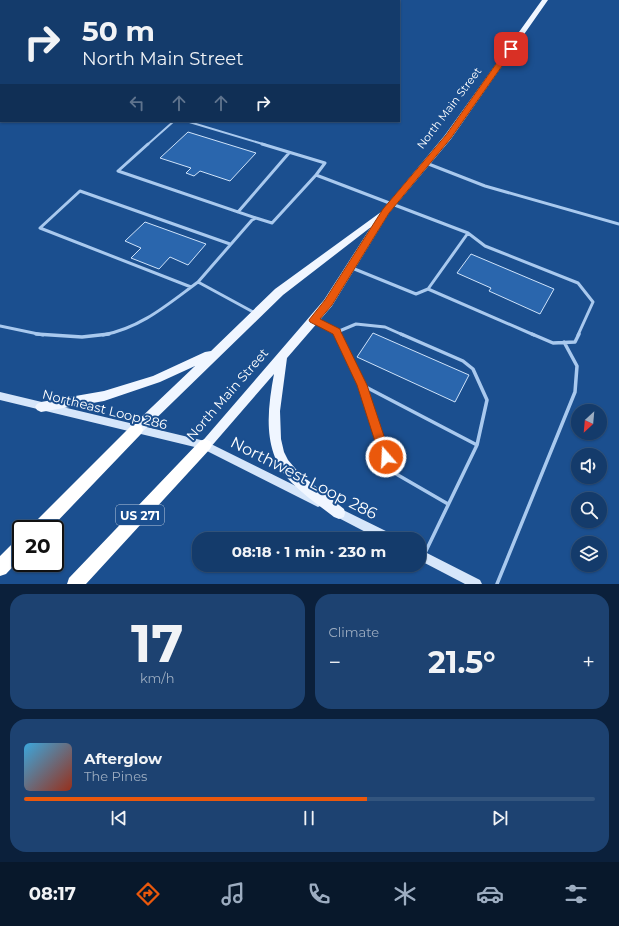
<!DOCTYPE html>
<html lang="en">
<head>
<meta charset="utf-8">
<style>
  :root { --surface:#143b6b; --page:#1d4271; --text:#f1f3f6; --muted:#9dadc1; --line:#33557e; --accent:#ea580c }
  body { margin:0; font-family:Montserrat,sans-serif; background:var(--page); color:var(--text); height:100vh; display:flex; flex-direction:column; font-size:15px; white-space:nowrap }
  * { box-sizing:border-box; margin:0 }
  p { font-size:13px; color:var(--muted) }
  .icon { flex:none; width:22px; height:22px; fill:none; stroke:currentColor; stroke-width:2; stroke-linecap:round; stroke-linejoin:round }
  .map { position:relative; height:584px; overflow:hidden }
  .details { display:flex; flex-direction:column; gap:10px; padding:10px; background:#0b203b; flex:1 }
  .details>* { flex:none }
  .guide { position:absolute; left:0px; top:0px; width:400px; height:122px; box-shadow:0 1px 3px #0004,0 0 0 1px var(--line); background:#143b6b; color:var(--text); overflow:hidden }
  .needle { width:26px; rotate:206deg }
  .buttons { position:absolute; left:571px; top:404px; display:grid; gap:8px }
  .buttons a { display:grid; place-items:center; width:36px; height:36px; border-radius:50%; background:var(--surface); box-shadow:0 1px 3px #0004,0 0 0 1px var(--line); font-size:20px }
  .speed { position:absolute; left:12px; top:520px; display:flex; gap:8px; font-size:20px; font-weight:700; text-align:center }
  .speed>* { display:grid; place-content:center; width:52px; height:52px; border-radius:50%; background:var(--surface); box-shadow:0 1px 3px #0004,0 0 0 1px var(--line); line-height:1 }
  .speed .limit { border:2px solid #111; border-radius:6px; background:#fff; color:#111 }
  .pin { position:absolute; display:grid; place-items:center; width:34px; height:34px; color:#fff; margin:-17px; border-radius:8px; box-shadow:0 2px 6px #0006 }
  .me { position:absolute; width:44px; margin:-22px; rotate:341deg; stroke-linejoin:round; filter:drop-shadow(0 0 3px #0008) }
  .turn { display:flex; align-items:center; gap:14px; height:84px; padding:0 16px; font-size:18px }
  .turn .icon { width:52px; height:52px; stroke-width:2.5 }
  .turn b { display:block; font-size:28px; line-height:34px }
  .lanes { display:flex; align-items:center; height:38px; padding:0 16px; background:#0003; justify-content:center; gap:20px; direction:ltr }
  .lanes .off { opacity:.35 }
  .big { font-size:30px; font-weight:700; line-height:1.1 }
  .details .card { flex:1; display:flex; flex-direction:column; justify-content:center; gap:6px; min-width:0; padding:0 14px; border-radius:16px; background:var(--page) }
  .details .dial { align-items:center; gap:0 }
  .dial b { font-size:52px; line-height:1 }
  .song { display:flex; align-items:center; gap:12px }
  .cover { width:48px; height:48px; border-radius:6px; background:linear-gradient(135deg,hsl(200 70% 55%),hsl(10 70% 35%)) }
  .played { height:4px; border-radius:2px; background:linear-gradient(90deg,var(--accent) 60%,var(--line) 60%) }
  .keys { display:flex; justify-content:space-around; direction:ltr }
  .heat { display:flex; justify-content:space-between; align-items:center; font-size:22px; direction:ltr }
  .details .tiles { flex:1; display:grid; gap:10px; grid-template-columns:1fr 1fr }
  .card:last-child { grid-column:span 2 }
  .trip { position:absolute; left:192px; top:532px; width:234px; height:40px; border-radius:16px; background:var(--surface); box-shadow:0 1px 3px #0004,0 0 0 1px var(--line); font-weight:700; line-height:40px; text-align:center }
  .menu { display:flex; height:64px; justify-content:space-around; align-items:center; background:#08182b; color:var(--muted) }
  .menu .icon { width:28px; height:28px }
  .menu .selected { color:var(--accent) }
  .menu b { font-size:18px; color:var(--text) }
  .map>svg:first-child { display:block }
</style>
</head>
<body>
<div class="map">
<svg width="619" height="584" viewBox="0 0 619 584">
  <rect width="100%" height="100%" fill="#1b4f8f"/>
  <path fill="#2a66ad" stroke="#cfe3fa" d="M188,132L256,153L230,181L200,171L194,176L186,173L191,168L160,158Z
    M145,222L206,244L188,265L170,257L159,269L131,258L141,248L125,241Z
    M471,254L554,289L540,314L489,291L491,288L457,273Z
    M373,333L469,375L455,402L357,357Z"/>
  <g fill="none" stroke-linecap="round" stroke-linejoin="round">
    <path stroke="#a9c9ee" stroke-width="2" d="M186,121L266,145
      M147,145L174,121"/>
    <path stroke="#a9c9ee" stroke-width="3" d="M148,144L118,171L256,218
      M262,144L325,163L316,175
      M426,163L485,186L619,224
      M238,212L289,153
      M468,233L485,246L578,283L593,302L578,335
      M191,287L40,228L80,191L230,244
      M428,289L534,335
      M255,313L198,282L252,220L256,218L272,223L316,175L468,233L428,289L416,294L352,268
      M315,320L337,332L338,335
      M0,326L43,335
      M337,332L356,324L385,327L403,335
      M103,335C141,328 168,304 198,282"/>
    <path stroke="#a9c9ee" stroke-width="3.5" d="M36,334L82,337L109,334
      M338,334L362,385L477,445L424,555
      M401,334L463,361L473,369L487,400L477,445
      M532,334L553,343L575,342L579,334
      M362,386L391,471L448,504
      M497,584L575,392L577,366L564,342"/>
    <path fill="#d6e6fa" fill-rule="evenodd" d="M0,392L205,441L322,499L323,502L322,505L318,507L314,505L203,449L0,400Z
      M335,506L394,535L395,539H379L331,514L330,511L331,508Z
      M419,549L480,580L482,584H465L419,560Z"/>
    <path fill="#f0f6ff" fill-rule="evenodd" d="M542,0H548L451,139L389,213L332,306L287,358L280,411L281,439L284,452L288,460L300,474L344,509L345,513L344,517L339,519L334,517C320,506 305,496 292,483C262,453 267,412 274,374L209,449L205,450L201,449L199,445L324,300L371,227L283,295L140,434L136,435L132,434L130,430L132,426L195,366L160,382L104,401L41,412L37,410L35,407L37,404L41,402L104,391L153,376L205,352L211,351L275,289L381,212L445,135Z"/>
    <path fill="#fff" fill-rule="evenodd" d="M136,424L141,426L143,430L141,434L50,529H31L33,524L131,426Z
      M205,439L210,441L212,445L210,449L86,584H67L69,578L200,441Z
      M21,539V558L6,574L0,576V556L15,541Z"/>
  </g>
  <path fill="#ea580c" stroke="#983908" d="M508,47L514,49L451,138L389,213L332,305L320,319L340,329L341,332L367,385L391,457L390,460L386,462L382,460L380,457L357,385L333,334L310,322L309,320L325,300L383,209L446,135Z"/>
  <g text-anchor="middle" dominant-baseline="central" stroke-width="4" stroke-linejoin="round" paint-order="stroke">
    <g font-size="11" fill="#fff" stroke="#1b4f8f">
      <text transform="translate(449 108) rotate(-53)">North Main Street</text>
    </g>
    <rect fill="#1b4f8f" stroke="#bbcadd" stroke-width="1" x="116" y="505" width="48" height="20" rx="3"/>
    <g font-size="12" font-weight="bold" fill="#fff">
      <text x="140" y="515">US 271</text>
    </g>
    <g font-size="13" fill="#fff" stroke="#1b4f8f">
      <text transform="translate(227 394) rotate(-49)">North Main Street</text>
      <text transform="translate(105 409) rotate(14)">Northeast Loop 286</text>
    </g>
    <g font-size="16" fill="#fff" stroke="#1b4f8f">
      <text transform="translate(304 478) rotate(27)">Northwest Loop 286</text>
    </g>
  </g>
</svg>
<div class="buttons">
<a><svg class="needle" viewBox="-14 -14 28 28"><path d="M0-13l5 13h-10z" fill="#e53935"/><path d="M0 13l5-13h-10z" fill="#9dadc1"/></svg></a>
<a><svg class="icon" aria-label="sound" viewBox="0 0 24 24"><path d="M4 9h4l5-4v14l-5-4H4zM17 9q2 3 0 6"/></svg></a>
<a><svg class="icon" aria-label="search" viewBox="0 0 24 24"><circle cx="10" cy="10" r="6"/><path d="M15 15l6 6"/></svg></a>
<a><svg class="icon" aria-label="layers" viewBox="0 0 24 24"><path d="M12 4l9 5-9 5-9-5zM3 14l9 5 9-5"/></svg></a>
</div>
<div class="speed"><div class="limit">20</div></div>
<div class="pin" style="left:511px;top:49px;background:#d93025"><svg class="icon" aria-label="arrive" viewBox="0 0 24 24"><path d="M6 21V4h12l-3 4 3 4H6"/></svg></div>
<svg class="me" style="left:386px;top:457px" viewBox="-20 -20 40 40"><circle r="17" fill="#ea580c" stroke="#fff" stroke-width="3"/><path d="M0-11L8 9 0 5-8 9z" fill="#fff"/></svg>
<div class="trip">08:18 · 1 min · 230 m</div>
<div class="guide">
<div class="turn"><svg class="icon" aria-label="right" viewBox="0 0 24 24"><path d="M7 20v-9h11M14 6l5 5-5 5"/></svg><div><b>50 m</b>North Main Street</div></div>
<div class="lanes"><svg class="icon off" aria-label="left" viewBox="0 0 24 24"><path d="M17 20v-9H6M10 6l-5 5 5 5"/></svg><svg class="icon off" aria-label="ahead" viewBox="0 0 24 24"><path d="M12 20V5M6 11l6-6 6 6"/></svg><svg class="icon off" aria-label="ahead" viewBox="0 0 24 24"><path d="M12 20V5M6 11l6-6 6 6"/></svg><svg class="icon" aria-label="right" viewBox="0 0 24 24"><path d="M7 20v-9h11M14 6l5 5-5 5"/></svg></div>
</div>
</div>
<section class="details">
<div class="tiles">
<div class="card dial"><b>17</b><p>km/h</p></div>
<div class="card"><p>Climate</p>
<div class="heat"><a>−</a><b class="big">21.5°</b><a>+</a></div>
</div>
<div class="card">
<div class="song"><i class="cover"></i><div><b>Afterglow</b><p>The Pines</p></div></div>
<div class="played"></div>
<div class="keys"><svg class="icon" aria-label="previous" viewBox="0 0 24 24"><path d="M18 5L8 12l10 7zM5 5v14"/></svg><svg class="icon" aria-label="pause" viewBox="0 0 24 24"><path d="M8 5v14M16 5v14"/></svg><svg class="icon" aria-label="next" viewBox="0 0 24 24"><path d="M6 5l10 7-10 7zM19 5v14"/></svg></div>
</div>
</div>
</section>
<nav class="menu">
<b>08:17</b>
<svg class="icon selected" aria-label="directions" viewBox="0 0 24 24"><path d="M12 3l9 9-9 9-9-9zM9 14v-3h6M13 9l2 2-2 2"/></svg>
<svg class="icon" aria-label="music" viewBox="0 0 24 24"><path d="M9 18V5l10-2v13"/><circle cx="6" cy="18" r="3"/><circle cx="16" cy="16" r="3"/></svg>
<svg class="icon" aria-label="phone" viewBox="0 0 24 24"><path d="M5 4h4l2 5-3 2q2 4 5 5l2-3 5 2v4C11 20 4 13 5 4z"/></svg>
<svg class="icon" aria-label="climate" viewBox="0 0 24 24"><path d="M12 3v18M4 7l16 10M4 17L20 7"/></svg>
<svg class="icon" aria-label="car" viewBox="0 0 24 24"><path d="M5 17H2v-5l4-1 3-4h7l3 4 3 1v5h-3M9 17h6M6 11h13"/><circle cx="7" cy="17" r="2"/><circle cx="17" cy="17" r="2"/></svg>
<svg class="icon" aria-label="filters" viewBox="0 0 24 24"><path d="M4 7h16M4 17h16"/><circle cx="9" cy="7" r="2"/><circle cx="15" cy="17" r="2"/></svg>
</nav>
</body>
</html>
